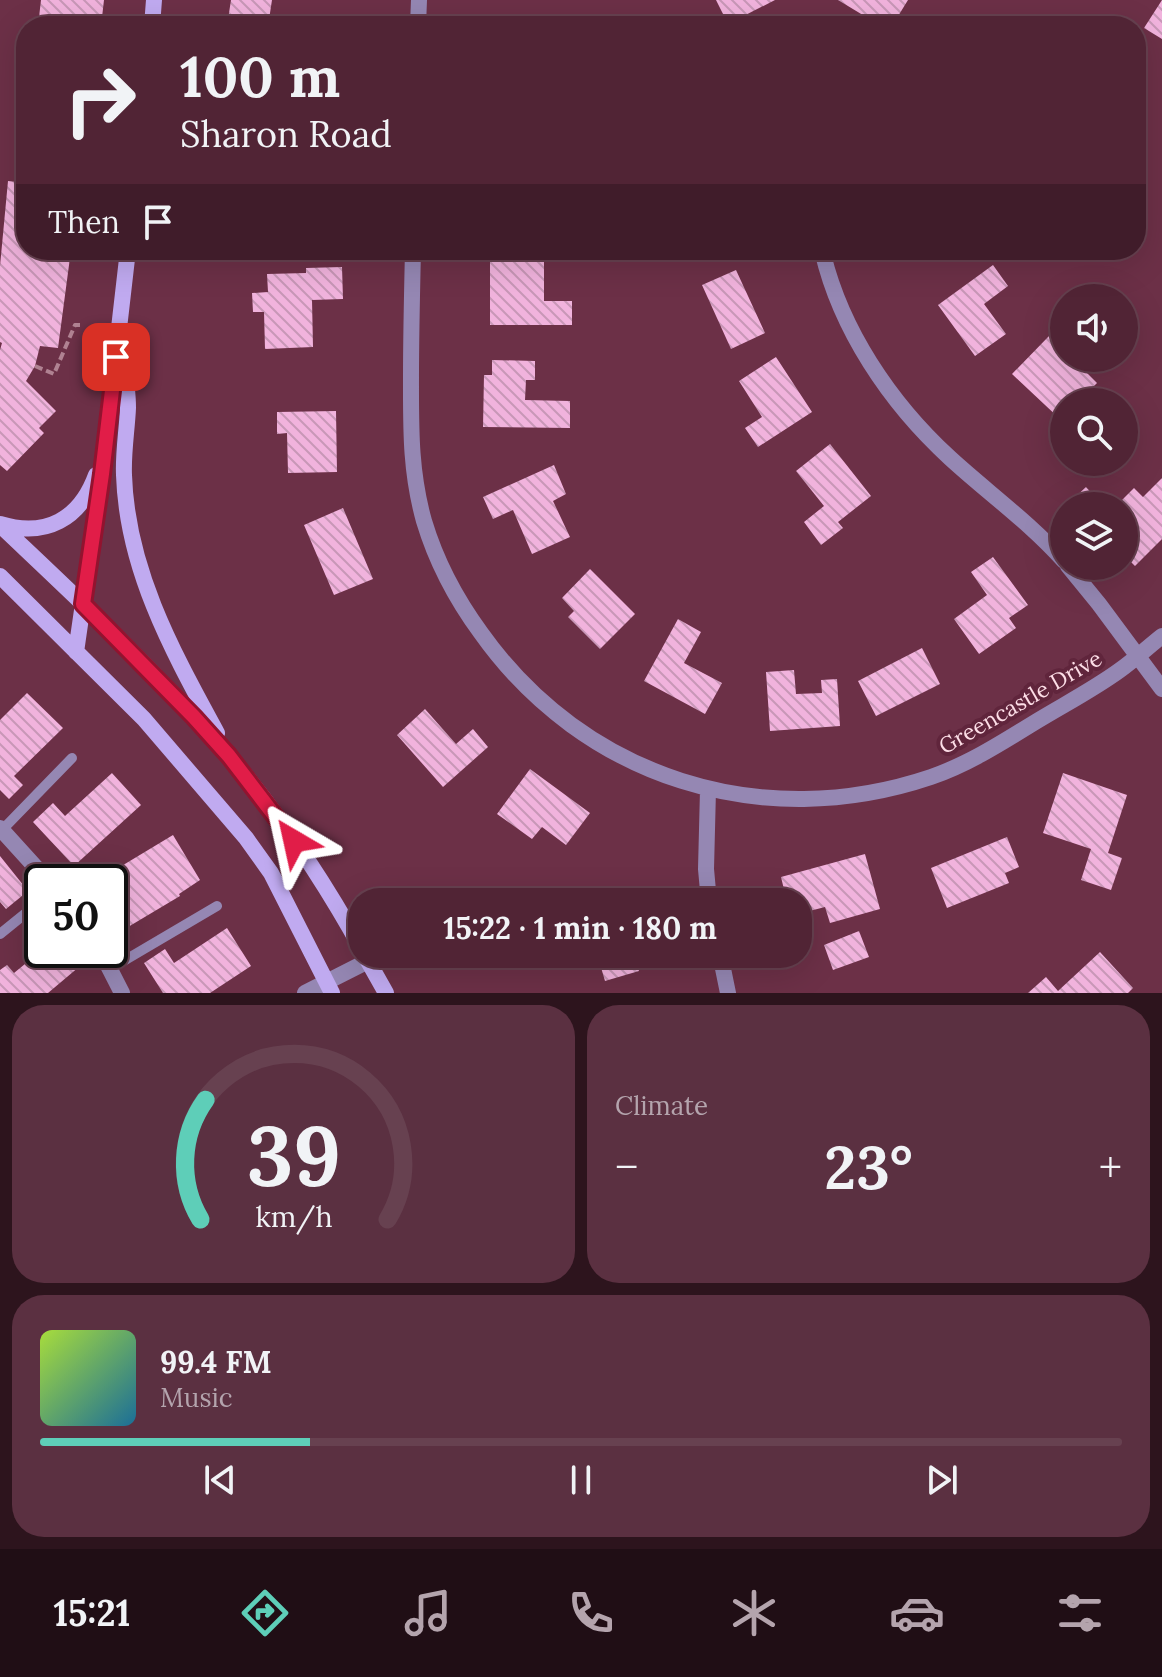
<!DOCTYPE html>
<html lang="en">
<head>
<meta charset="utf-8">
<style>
  :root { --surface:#512435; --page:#5b3041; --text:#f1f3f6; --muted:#b4a4ad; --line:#674150; --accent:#5eceb8 }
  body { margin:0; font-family:Lora,serif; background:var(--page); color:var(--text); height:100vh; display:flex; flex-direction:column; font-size:30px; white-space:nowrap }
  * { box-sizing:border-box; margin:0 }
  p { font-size:26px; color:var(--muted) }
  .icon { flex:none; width:44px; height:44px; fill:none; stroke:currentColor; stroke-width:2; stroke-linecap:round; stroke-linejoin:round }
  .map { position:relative; height:993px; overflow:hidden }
  .details { display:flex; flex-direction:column; gap:12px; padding:12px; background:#2d141d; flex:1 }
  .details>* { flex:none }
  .top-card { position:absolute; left:16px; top:16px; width:1130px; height:244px; border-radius:32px; box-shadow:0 8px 32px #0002,0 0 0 2px var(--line); background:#512435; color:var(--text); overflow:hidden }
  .buttons { position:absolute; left:1050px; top:284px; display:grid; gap:16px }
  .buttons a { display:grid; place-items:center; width:88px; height:88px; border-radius:50%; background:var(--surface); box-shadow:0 8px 32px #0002,0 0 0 2px var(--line); font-size:40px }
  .speed { position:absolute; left:24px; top:864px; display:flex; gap:16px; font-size:40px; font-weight:700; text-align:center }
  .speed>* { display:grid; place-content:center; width:104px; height:104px; border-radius:50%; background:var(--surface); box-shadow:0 8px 32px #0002,0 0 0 2px var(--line); line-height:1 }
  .speed .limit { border:4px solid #111; border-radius:12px; background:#fff; color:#111 }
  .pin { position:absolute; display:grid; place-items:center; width:68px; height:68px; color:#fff; margin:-34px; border-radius:16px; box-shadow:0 4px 12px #0006 }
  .me { position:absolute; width:88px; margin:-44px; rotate:324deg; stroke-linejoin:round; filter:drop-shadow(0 0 6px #0008) }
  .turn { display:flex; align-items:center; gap:28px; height:168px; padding:0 32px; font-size:36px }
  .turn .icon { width:104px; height:104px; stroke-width:2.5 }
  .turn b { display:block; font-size:56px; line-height:68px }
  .then { display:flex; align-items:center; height:76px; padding:0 32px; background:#0003; gap:16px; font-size:30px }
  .big { font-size:60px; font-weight:700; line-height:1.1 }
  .details .card { flex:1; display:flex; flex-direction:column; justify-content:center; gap:12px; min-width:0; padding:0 28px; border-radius:32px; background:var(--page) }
  .details .dial { align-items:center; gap:0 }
  .dial svg { height:208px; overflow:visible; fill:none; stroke:var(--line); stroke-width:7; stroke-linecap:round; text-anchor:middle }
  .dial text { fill:var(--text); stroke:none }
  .song { display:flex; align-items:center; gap:24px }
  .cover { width:96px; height:96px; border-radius:12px; background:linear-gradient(135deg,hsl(80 70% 55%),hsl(200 70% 35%)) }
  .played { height:8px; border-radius:4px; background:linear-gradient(90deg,var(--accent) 25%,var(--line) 25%) }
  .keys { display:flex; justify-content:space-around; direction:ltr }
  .heat { display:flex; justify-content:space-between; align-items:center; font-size:44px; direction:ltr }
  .details .tiles { flex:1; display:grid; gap:12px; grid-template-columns:1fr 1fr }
  .card:last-child { grid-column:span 2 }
  .trip { position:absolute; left:348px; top:888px; width:464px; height:80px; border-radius:32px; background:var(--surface); box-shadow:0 8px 32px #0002,0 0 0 2px var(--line); font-weight:700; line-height:80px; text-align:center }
  .tab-bar { display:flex; height:128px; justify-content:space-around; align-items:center; background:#200e15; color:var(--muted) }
  .tab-bar .icon { width:56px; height:56px }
  .tab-bar .selected { color:var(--accent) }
  .tab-bar b { font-size:36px; color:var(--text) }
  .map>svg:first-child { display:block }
</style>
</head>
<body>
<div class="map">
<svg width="1162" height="993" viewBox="0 0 1162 993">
  <defs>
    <pattern id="building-back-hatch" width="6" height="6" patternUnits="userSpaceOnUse" patternTransform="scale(2)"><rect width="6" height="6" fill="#f1b3dd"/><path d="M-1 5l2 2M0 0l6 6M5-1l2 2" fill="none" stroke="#c897b7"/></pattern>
  </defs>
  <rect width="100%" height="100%" fill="#6c3047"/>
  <path fill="url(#building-back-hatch)" d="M41,0H104L101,26H38Z
    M231,0H272L268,26H227Z
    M716,0H775L728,24Z
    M838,0H908L892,26H881Z
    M1162,0V39L1144,28Z
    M8,181L26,183V250H71L58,348L40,346L35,366L26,381L56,411L39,428L44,433L7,471L0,465V350L2,343L0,342V266Z
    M490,250H544V301H572V325H490Z
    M993,265L1008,286L984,304L1006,334L975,356L938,305Z
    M342,267L343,299L312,300L313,347L265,349L264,312H253L252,293L268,292L267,274L306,273V268Z
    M736,270L765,333L731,349L702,285Z
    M1124,327L1135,339L1124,349Z
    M1049,336L1064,351V358H1072L1097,383L1078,402H1064V417L1061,420L1012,374Z
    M776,357L812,412L758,447L745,428L762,417L739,381Z
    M492,360L535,361V380H526L525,400L570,401V428L483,427L484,375H492Z
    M336,411L337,472L288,473L287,433L277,434V412Z
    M830,444L871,496L838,522L843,528L821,545L804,522L824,506L796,471Z
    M554,465L566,494L553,501L570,537L532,554L513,510L493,519L483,497Z
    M1162,478V539L1135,566L1124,555V506H1116L1134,488L1143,497Z
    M1086,487L1104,506H1076L1071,501Z
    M343,508L373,579L334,595L304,525Z
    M993,557L1028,605L1009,618L1016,628L979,654L954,619L987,595L971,572Z
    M590,569L635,614L600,649L568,617L574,611L562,598Z
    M678,619L701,632L684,663L722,683L705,714L644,681Z
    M922,648L940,684L876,716L858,681Z
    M794,670L796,694L822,693L821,680L837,679L840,726L770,731L766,672Z
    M27,693L63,728L14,776L23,785L9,799L0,790V720Z
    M425,709L456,744L473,729L488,747L443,787L397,735Z
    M530,769L590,813L566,845L542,827L532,839L497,814Z
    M112,773L141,805L74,866L33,822L53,803L65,816Z
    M1063,773L1127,795L1108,853L1122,858L1111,890L1081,880L1091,849L1043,833Z
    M173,835L200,880L179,894L180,896L123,930L110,908V882H95Z
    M1007,837L1019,867L1005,873L1009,883L947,908L931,868Z
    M865,854L880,909L830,923L825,907L798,914V902H787L781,877Z
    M0,856L28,891L6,909L0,902Z
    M42,922V948L29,933Z
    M227,928L251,966L210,993H163L144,963L165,949L174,963Z
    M859,931L869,957L833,970L824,945Z
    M42,950H76L86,961L48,993H0V970L7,965L14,973Z
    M1100,952L1133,988L1128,993H1028L1046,977L1058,991Z
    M597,954H634L639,971L605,981Z"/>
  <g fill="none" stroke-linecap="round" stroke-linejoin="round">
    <path stroke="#b08292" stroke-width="4" stroke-dasharray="8 4" stroke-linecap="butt" d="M35,366L54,374L75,325H80"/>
    <path stroke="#9587b3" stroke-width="10" d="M2,830L72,758
      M0,934L42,900
      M110,969L217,906"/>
    <path stroke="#9587b3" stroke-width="16" d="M418,26L419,0
      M413,250C412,292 411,335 411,377C411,427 410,471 424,521C436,561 456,599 481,633C584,778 762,834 931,777C969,764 1003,742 1037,721C1065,704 1094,689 1120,670C1134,660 1148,647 1162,636
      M822,250C840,329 890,403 950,458C987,492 1029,522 1064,561
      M1068,566L1099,604L1162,689
      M708,790L706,869L709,902
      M0,828L49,882
      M100,950L122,993
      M720,954L728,993
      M305,993L368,961"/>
    <path stroke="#c0aaf0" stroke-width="16" d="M152,26L154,0
      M119,329C122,354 128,382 128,408C127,430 123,453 124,475C127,570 173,652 217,733
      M118,337L128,250
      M0,524C46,538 80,519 96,475
      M0,525C78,599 158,673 228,754C279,814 324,881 362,950
      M0,576L144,719L246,838L271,873L332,993
      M76,652L105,451L116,360
      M364,954L386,993"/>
  </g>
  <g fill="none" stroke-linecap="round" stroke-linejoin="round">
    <defs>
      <path id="route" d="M116,357L102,474L83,604L194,717L229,756L294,841"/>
    </defs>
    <use href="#route" stroke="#92132f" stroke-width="20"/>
    <use href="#route" stroke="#e11d48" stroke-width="14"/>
  </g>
  <g text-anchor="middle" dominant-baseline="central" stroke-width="8" stroke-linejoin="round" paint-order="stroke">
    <g font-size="22" fill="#fddee7" stroke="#60253c">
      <text transform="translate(1020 702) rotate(-30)">Greencastle Drive</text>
    </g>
  </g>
</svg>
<div class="buttons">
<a><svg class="icon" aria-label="sound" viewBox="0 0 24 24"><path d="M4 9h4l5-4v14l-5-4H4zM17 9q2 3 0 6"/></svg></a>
<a><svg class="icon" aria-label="search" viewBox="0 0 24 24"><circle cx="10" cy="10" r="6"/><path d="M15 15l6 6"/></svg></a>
<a><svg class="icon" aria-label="layers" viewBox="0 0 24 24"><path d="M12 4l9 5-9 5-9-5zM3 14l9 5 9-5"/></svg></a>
</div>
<div class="speed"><div class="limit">50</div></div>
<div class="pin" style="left:116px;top:357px;background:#d93025"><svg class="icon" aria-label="arrive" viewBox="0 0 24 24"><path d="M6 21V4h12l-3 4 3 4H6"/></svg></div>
<svg class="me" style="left:294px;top:841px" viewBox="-20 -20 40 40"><path d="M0-17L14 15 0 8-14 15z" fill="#e11d48" stroke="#fff" stroke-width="4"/></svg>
<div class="trip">15:22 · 1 min · 180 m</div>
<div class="top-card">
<div class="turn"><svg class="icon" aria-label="right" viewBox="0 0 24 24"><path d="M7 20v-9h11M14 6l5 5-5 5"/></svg><div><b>100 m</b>Sharon Road</div></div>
<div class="then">Then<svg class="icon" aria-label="arrive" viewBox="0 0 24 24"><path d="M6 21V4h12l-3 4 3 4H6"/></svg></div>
</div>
</div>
<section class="details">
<div class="tiles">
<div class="card dial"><svg viewBox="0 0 100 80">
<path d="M14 69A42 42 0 1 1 86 69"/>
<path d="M14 69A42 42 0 0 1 16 23" stroke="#5eceb8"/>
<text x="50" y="56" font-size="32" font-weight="700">39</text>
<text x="50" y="72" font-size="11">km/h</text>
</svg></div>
<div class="card"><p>Climate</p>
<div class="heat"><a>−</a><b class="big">23°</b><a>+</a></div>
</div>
<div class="card">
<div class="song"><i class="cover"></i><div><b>99.4 FM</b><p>Music</p></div></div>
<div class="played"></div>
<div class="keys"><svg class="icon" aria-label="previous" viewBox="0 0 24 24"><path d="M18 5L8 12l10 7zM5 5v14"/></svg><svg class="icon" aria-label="pause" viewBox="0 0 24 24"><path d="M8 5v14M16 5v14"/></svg><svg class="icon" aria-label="next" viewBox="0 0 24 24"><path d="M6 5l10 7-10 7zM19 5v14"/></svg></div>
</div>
</div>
</section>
<nav class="tab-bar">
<b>15:21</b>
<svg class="icon selected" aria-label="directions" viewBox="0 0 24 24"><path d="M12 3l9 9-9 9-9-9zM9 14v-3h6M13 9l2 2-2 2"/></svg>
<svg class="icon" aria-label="music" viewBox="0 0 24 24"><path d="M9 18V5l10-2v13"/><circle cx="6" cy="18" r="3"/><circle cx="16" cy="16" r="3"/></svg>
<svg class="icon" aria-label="phone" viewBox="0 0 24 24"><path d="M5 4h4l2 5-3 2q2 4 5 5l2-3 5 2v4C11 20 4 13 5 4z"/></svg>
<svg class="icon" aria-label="climate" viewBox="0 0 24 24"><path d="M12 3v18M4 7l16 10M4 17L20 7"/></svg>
<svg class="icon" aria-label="car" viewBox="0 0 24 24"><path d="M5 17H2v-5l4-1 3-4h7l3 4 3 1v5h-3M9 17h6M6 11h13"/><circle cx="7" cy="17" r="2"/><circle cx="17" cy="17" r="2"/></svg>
<svg class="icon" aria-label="filters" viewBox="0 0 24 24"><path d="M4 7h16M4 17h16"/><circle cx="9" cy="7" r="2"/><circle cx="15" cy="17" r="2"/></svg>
</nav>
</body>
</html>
